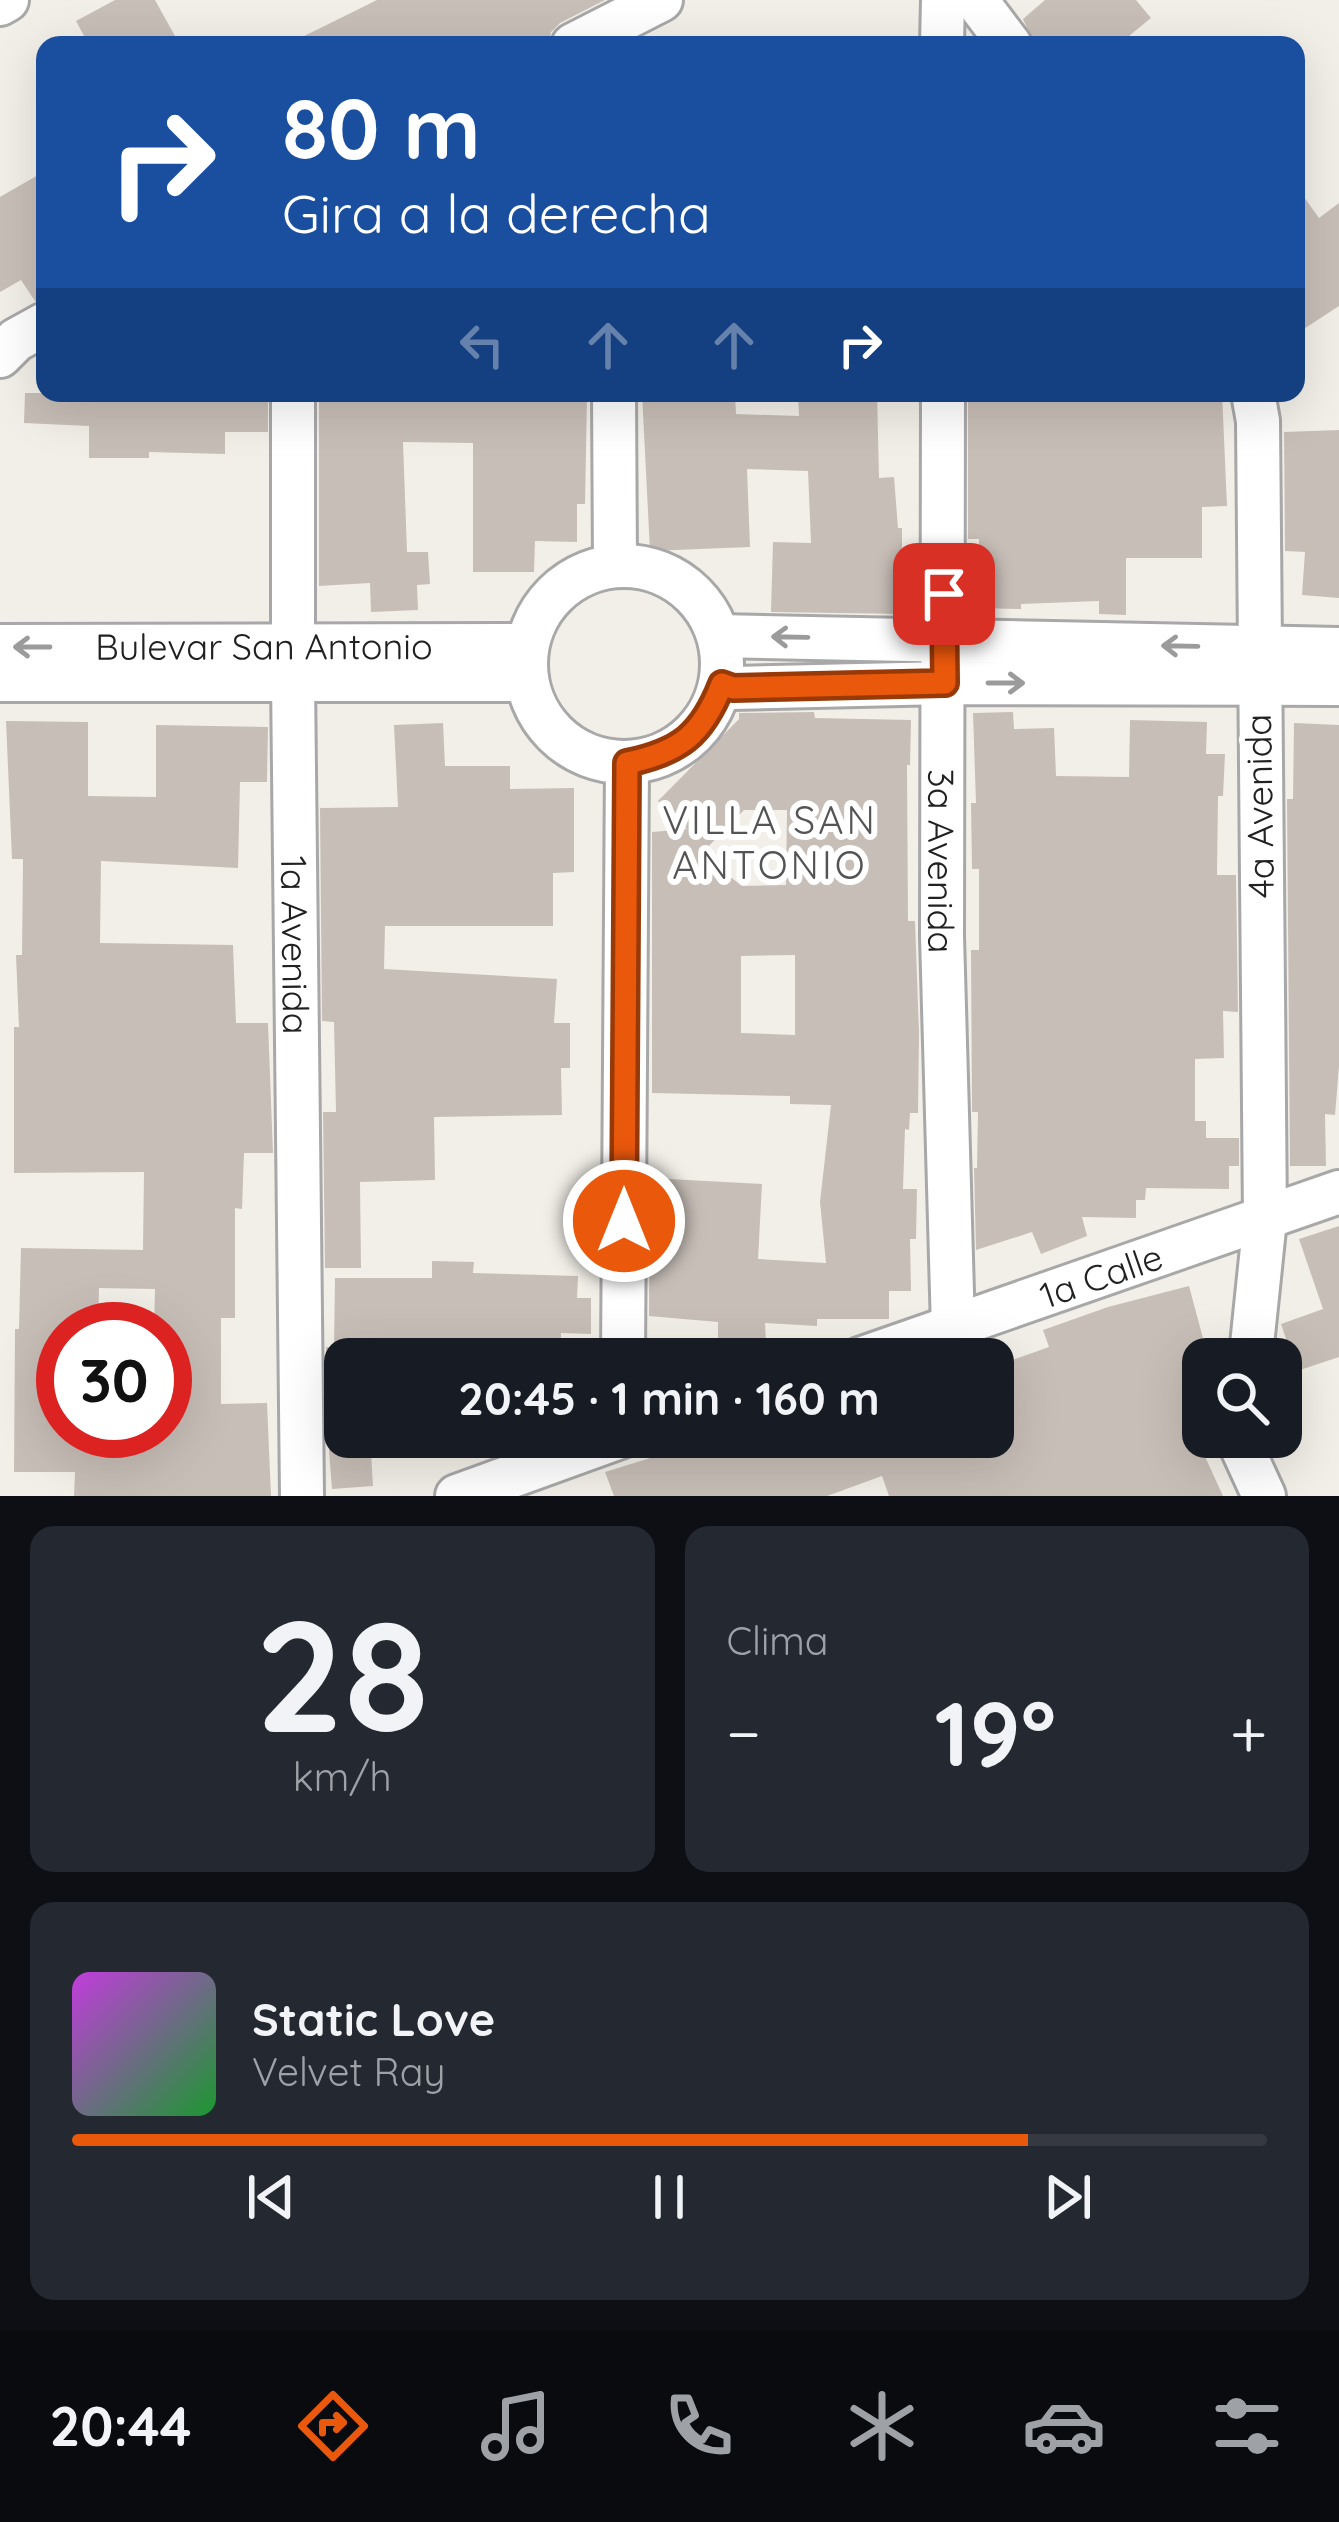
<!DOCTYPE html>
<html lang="es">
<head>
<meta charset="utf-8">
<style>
  :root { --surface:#171b24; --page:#242831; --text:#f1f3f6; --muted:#9ea1a6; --line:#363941; --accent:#ea580c }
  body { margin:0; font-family:Quicksand,sans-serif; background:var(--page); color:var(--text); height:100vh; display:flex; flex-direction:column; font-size:45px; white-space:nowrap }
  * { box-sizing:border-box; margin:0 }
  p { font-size:39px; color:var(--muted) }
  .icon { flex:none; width:66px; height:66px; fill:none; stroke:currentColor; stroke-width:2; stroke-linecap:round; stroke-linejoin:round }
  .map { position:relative; height:1496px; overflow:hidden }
  .drawer { display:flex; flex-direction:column; gap:30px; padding:30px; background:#0d0f14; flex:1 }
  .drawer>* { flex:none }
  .banner { position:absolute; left:36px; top:36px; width:1269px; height:366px; border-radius:24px; box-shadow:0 12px 48px #0002; background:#1a4fa0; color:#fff; overflow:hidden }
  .tools { position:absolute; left:1182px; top:1338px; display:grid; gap:24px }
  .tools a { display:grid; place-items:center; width:120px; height:120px; border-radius:24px; background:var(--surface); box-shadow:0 12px 48px #0002; font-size:60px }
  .speed { position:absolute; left:36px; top:1302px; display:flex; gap:24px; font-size:60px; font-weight:700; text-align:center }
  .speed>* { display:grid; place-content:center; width:156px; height:156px; border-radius:50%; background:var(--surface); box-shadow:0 12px 48px #0002; line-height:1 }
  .speed .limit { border:18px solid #d22; background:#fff; color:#111 }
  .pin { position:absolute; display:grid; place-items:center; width:102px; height:102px; color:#fff; margin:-51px; border-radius:24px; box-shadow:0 6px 18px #0006 }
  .me { position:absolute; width:132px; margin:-66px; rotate:0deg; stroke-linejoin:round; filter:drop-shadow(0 0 9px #0008) }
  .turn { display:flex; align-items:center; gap:42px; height:252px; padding:0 48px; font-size:54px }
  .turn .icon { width:156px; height:156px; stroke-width:2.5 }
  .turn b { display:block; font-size:84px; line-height:102px }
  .lanes { display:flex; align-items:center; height:114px; padding:0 48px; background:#0003; justify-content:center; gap:60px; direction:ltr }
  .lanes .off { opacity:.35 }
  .big { font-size:90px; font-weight:800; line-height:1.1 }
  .drawer .card { flex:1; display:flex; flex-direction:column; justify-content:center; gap:18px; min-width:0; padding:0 42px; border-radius:24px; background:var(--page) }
  .drawer .dial { align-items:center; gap:0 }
  .dial b { font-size:156px; line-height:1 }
  .song { display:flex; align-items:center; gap:36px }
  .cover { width:144px; height:144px; border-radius:18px; background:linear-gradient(135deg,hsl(290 70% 55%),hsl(130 70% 35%)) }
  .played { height:12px; border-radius:6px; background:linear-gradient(90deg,var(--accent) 80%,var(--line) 80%) }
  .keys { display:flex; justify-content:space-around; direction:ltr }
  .heat { display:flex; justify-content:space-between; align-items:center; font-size:66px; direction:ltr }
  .drawer .tiles { flex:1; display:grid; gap:30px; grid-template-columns:1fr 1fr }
  .card:last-child { grid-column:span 2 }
  .trip { position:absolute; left:324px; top:1338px; width:690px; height:120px; border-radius:24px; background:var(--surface); box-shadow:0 12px 48px #0002; font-weight:800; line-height:120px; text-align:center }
  .tabs { display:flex; height:192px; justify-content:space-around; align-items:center; background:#090b0e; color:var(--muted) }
  .tabs .icon { width:84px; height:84px }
  .tabs .selected { color:var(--accent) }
  .tabs b { font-size:54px; color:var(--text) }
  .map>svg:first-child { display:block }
</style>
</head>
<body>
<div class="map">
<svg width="1339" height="1496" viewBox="0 0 1339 1496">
  <rect width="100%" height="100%" fill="#f2efe8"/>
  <path fill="#c7beb7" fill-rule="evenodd" d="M115,0H155L180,45H89L76,21Z
    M377,0H605L560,23L551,32L548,45H286Z
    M1045,0H1136L1151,18L1118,45H1035L1023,19Z
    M45,171V299L35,301L21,280L0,292V197Z
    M1296,186L1319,218L1339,203V306L1296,334Z
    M25,393H115L230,400V393H268V432H225V454L149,452V458H89V426L24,423Z
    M319,393H567L566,398H587L585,504H577V542L535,541L534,572H473V443L403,442L407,552H428L430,584L417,585L418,610L371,612L370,583L319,586Z
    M642,393H735L736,414L799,416L798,393H877L879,478L894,477L898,528H902V614L771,612L773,542L811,543L808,471L747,469L750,547L650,551Z
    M968,393H1222L1227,506L1202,507V558H1126V615L1099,614V601L1021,604V609L977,608L979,539H968Z
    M1339,430V598L1302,595L1305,552L1285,551L1284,432Z
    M814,712L815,718L911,720L910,765H907L908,921H915L919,1033L918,1113H910L909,1130L905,1129L903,1189H917L916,1239H910L911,1291H889V1319H817V1326L765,1323L766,1344L718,1345V1322L649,1316L650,1178L762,1184L758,1259L826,1263L820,1202L831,1105L790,1104V1096L652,1093V832L687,829L658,801L739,719V713ZM744,810H787L786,885L742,886L701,854ZM795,955V1035L741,1033V956Z
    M1013,712L1014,729L1054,728L1056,776L1129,777L1130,720L1207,722L1206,754H1225L1223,796H1218L1217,875H1236L1238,1012L1223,1011L1224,1058L1195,1059V1121H1206V1138H1239V1166H1229V1189L1146,1188L1145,1200H1136V1218L1082,1217L1087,1236L1041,1254L1032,1232L976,1250L974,1168H977L978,1112H972L971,950H979V869H972L971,803H976L973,713Z
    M6,721L88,722V796L156,797V725L268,727L267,782H240L238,868L101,861L100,943L233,945L236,1023H268L273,1153H244L242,1209L235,1208V1318H221V1404L267,1403L271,1496H74L75,1472H14L15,1329H19L21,1248L143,1250L144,1172L14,1173V1027H19L16,955H22L23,859H12ZM99,1288L155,1289L154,1329H165V1431H63V1326L98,1327Z
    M443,723L445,766H510V789L574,788V872L553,873V926H385L384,969L557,979L554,1023H570V1068H561L562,1115L434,1117L435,1180L360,1182L361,1268H325L323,1112H336L334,1022L322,1021L320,808L398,807L394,725Z
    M1294,723L1339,725V1066L1335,1115L1325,1114L1326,1166H1290L1287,799H1293Z
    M1339,1226V1357L1297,1371L1281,1324L1323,1309L1299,1239Z
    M432,1261L474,1262L473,1273L578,1276L577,1298H591V1334L561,1333V1359H345V1407H327L326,1347H334L335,1278H432Z
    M1189,1286L1204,1342L1188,1346L1203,1411L1186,1415L1223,1496H889L882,1476L827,1496H614L605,1472L718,1437H738L744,1455L795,1437H993V1367L1049,1347L1043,1330L1108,1307Z
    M328,1437H370L373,1486L332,1489Z"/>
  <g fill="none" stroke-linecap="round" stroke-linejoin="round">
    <defs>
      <g id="minor">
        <path d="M976,0L1010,45"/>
        <path d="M0,4L7,0"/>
        <path d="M573,45L661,0"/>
        <path d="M942,45L943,0"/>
        <path d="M0,356L16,340L45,324"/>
        <path id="s1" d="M293,393V679L302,1496"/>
        <path d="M614,393L615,566"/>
        <path id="s2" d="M943,393L942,936L953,1329"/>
        <circle cx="624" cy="664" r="98"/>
        <path d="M719,636L1339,649"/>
        <path id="s3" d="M0,646L527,645"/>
        <path d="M0,680H527"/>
        <path d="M722,684L733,688L945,683L1339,684"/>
        <path d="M1252,1345L1265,1219L1258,421L1253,393"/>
        <path d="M623,1359L627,763"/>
        <path id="s4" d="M860,1359L1339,1192"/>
        <path d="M1237,1437L1264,1496"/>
        <path d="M457,1496L620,1437"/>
      </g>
    </defs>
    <use href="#minor" stroke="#a8a8a8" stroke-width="48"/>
    <use href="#minor" stroke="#fff" stroke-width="42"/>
  </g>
  <defs><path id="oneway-shaft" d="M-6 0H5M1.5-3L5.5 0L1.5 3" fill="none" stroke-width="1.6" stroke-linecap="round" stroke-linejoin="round" transform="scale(3)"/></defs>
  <g stroke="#9b9b9b">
    <use href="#oneway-shaft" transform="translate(790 637) rotate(-179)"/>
    <use href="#oneway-shaft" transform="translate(1180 646) rotate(-179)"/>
    <use href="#oneway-shaft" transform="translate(32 647) rotate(-180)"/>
    <use href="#oneway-shaft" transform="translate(1006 683)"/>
  </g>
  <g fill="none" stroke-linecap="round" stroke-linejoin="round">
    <defs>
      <path id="route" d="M624,1221L627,763C680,752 702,735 722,684L733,688L945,683L944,594"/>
    </defs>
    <use href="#route" stroke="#983908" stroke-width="30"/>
    <use href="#route" stroke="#ea580c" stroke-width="21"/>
  </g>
  <g text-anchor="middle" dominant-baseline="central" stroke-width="12" stroke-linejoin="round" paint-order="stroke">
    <g font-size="36" fill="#212121" stroke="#fff">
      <text stroke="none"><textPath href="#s3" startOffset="264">Bulevar San Antonio</textPath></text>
      <text transform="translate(1259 806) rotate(-91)">4a Avenida</text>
      <text stroke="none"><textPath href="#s2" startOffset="468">3a Avenida</textPath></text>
      <text stroke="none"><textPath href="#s1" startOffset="552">1a Avenida</textPath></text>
      <text stroke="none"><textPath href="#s4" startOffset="255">1a Calle</textPath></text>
    </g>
    <g font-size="39" letter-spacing="3" fill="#545454" stroke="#fff">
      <text x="770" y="819">VILLA SAN<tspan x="770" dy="45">ANTONIO</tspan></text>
    </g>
  </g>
</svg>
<div class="tools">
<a><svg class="icon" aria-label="search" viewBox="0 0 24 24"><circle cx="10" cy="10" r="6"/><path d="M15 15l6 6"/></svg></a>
</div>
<div class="speed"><div class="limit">30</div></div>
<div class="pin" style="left:944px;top:594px;background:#d93025"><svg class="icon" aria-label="arrive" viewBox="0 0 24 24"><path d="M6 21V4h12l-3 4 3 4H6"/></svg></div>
<svg class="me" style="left:624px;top:1221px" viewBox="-20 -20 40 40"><circle r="17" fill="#ea580c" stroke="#fff" stroke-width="3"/><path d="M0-11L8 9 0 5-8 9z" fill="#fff"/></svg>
<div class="trip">20:45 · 1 min · 160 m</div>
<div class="banner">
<div class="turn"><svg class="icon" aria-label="right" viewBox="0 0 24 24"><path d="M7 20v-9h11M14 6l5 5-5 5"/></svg><div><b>80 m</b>Gira a la derecha</div></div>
<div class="lanes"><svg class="icon off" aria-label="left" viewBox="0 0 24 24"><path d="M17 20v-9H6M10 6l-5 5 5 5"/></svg><svg class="icon off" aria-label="ahead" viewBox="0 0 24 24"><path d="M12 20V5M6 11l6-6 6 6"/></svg><svg class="icon off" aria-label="ahead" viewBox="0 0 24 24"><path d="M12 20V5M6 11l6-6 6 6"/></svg><svg class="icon" aria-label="right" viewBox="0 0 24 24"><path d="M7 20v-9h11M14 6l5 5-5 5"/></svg></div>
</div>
</div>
<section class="drawer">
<div class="tiles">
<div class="card dial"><b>28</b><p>km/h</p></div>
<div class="card"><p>Clima</p>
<div class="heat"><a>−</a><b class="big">19°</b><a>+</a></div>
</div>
<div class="card">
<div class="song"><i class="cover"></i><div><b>Static Love</b><p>Velvet Ray</p></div></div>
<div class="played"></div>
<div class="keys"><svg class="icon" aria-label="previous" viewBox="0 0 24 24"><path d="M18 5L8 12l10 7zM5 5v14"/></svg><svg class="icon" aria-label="pause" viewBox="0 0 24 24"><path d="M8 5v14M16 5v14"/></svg><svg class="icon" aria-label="next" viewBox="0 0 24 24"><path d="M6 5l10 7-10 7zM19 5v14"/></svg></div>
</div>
</div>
</section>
<nav class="tabs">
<b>20:44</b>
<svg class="icon selected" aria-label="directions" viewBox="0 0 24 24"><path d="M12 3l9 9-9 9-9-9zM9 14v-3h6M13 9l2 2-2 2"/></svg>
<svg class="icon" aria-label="music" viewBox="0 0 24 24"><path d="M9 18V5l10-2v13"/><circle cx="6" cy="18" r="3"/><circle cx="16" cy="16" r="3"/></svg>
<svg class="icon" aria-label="phone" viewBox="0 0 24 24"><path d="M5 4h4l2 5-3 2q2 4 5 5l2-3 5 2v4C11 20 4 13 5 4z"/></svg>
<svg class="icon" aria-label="climate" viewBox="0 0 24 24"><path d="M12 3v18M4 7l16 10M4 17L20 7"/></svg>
<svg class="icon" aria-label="car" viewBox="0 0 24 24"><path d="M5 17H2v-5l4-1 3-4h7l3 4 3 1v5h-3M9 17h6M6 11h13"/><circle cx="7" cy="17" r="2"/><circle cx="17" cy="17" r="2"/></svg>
<svg class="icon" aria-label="filters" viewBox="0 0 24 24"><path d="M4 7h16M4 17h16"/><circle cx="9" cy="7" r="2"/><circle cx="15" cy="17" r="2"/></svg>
</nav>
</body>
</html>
